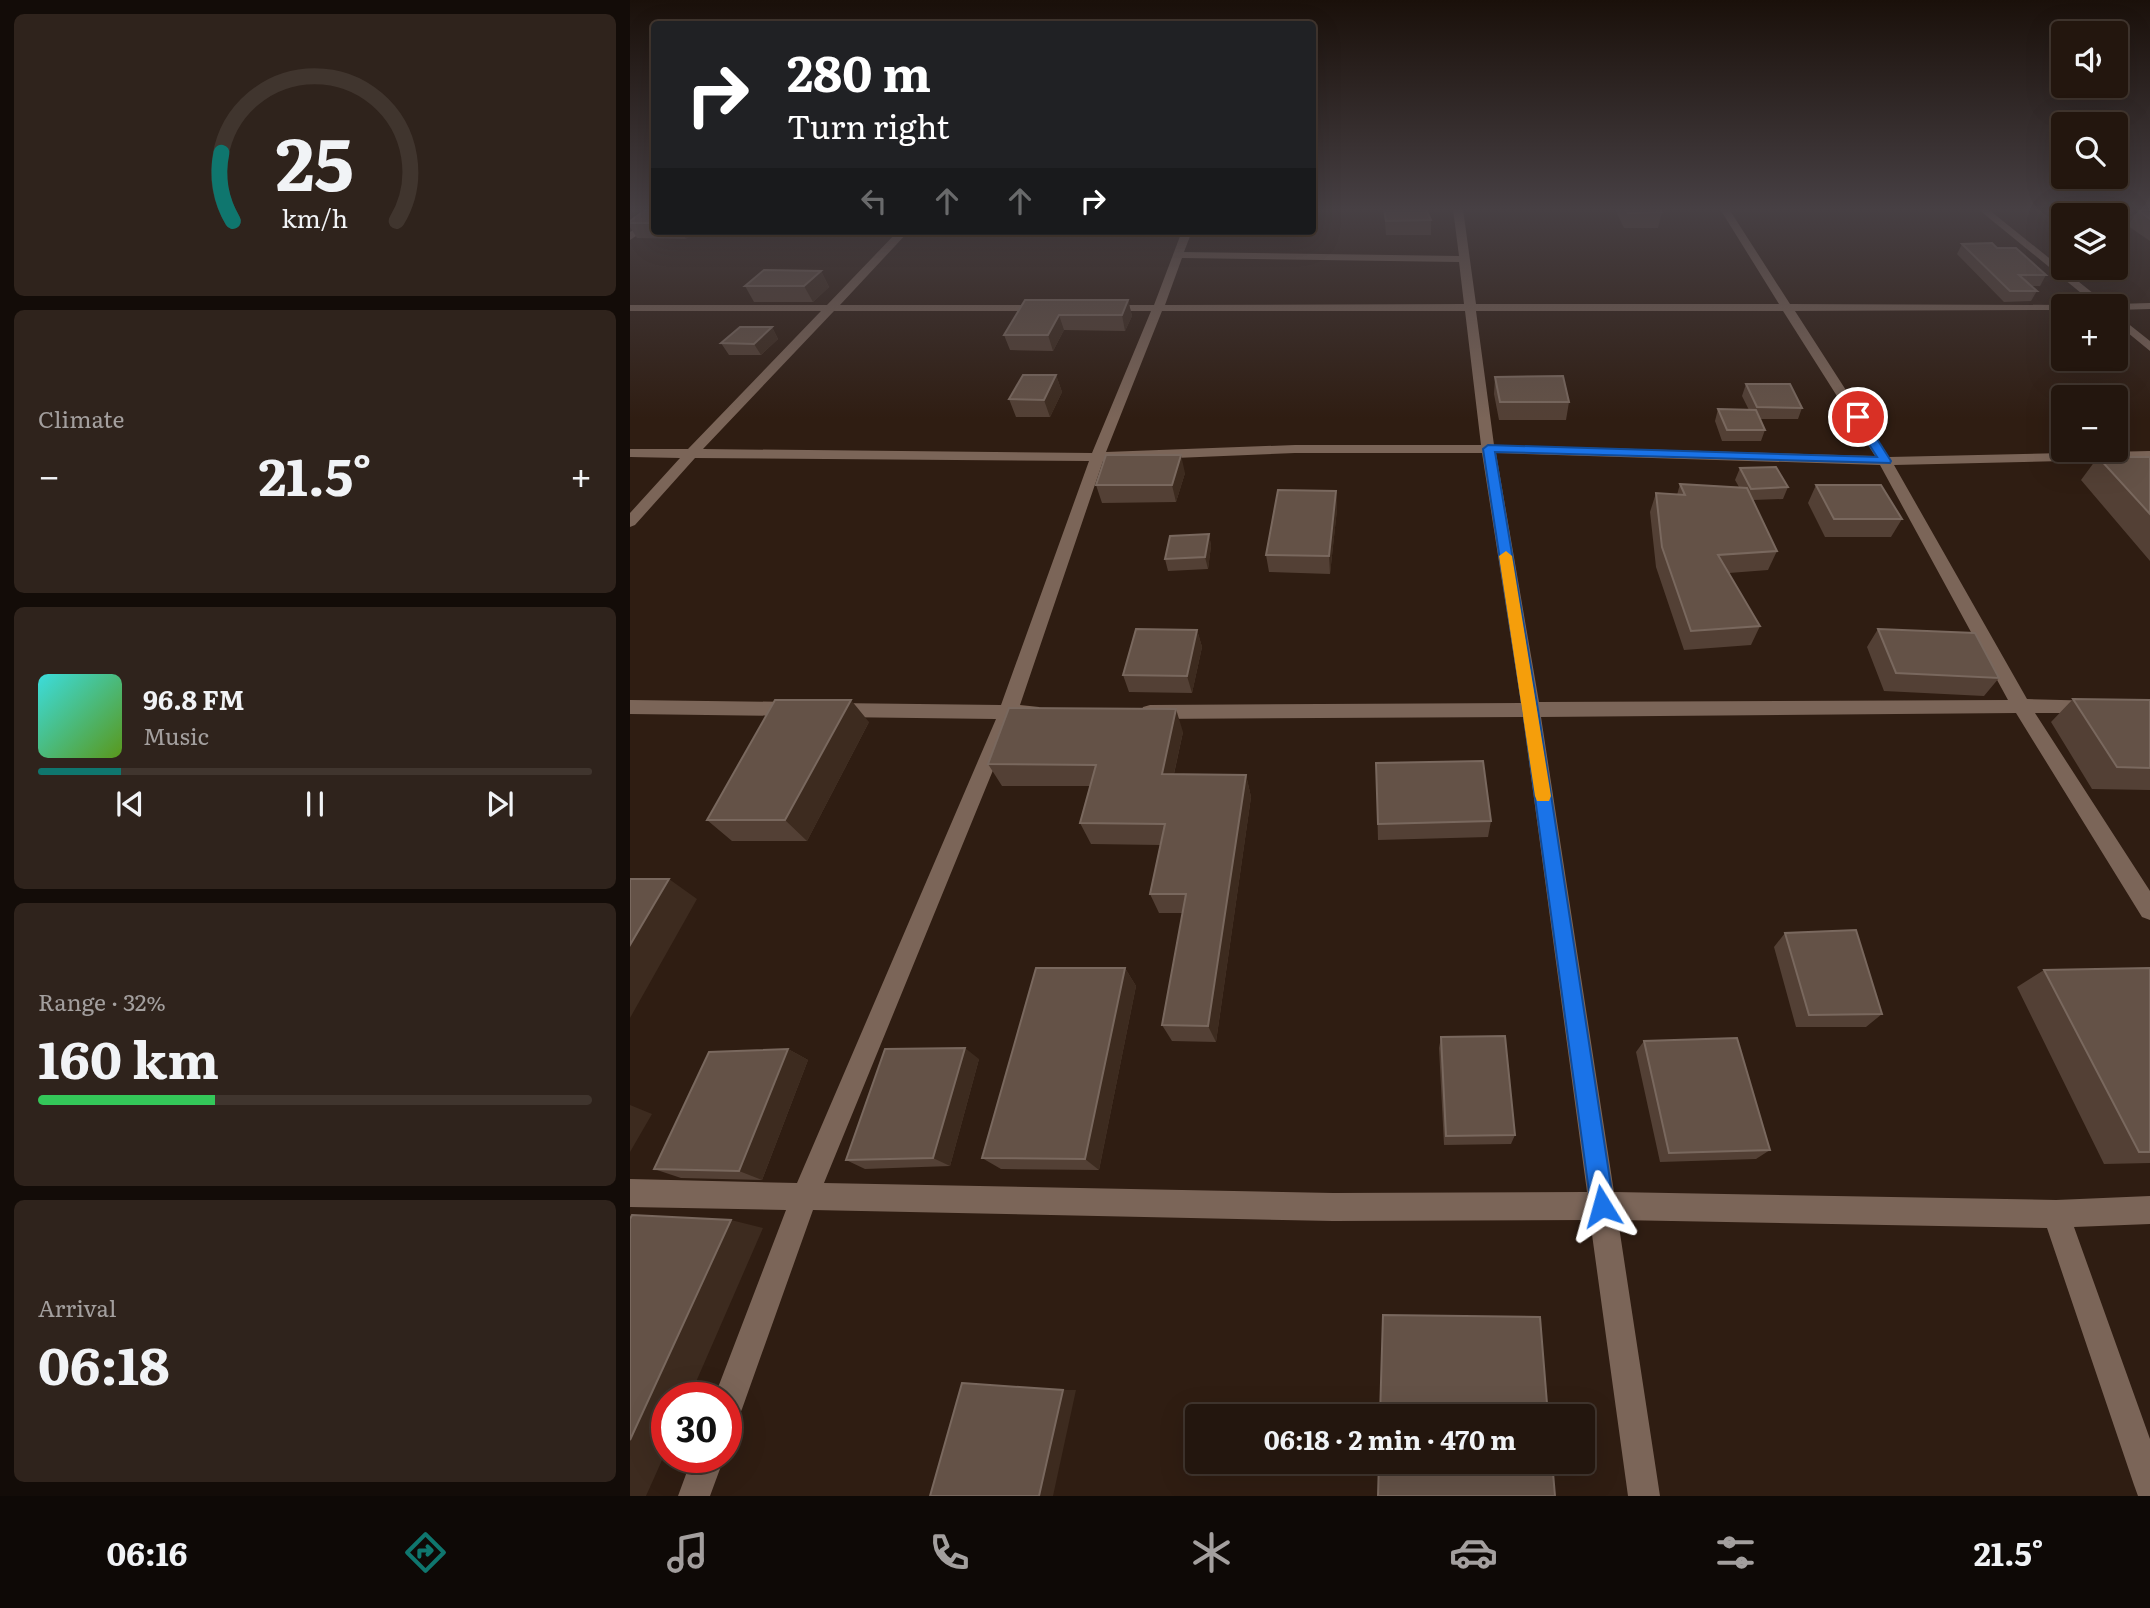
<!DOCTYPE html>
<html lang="en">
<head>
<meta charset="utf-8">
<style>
  :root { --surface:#23160e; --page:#2f231c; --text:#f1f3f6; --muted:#a39f9e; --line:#40352e; --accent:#0f766e }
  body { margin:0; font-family:Literata,serif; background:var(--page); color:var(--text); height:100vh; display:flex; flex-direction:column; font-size:26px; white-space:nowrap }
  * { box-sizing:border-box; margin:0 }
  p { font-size:23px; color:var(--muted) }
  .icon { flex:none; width:38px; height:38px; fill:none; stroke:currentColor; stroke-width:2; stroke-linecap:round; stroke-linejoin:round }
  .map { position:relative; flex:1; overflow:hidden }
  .details { display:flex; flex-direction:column; gap:14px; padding:14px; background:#130c08; width:630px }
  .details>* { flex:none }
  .hud { position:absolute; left:21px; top:21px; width:665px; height:214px; border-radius:7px; box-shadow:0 7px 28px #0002,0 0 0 2px var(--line); background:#202124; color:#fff; overflow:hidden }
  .controls { position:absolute; left:1421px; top:21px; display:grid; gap:14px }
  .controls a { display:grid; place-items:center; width:77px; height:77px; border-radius:7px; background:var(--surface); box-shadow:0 7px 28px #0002,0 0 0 2px var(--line); font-size:35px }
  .speed { position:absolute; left:21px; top:1382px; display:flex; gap:14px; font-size:35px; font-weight:700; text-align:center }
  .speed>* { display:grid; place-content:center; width:91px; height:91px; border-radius:50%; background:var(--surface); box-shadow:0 7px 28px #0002,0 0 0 2px var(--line); line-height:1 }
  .speed .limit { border:10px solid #d22; background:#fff; color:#111 }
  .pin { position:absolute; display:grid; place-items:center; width:60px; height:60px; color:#fff; margin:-30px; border:4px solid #fff; border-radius:50%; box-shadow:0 2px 7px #0007 }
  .me { position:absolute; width:77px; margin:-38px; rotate:352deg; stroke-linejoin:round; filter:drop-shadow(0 0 5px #0008) }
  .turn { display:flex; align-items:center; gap:24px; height:147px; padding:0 21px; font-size:32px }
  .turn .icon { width:91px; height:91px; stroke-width:2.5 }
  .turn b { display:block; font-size:49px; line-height:60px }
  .lanes { display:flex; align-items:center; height:66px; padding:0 21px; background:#0003; justify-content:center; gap:35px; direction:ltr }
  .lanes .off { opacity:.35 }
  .big { font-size:52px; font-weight:700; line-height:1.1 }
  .details .card { flex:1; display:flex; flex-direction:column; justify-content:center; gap:10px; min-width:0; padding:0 24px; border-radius:10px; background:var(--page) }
  .details .dial { align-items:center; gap:0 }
  .dial svg { height:182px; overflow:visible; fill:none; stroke:var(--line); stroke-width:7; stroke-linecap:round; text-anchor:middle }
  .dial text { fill:var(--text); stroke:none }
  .song { display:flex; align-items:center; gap:21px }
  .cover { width:84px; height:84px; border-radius:10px; background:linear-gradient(135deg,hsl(180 70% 55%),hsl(90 70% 35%)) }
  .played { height:7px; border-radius:4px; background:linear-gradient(90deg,var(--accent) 15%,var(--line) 15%) }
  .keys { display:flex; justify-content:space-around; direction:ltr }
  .heat { display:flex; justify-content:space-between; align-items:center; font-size:38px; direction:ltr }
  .charge { height:10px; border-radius:5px; background:linear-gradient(90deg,#34c759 32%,var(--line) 0) }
  .trip { position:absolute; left:555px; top:1404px; width:410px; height:70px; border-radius:7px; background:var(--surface); box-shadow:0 7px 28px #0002,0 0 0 2px var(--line); font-weight:700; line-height:70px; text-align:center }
  .tabs { display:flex; height:112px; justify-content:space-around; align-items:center; background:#0e0906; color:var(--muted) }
  .tabs .icon { width:49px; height:49px }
  .tabs .on { color:var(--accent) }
  .tabs b { font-size:32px; color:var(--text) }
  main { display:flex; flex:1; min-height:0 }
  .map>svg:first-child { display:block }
</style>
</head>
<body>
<main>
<section class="details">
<div class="card dial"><svg viewBox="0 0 100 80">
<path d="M14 69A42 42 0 1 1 86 69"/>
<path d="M14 69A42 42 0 0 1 9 39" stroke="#0f766e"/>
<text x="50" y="56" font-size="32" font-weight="700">25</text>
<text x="50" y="72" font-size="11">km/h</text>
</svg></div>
<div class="card"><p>Climate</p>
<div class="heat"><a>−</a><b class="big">21.5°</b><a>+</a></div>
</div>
<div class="card">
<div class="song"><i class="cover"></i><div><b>96.8 FM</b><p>Music</p></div></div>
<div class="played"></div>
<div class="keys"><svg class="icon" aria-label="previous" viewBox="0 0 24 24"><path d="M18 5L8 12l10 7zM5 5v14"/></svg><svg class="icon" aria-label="pause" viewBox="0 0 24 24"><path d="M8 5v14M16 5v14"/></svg><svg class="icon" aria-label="next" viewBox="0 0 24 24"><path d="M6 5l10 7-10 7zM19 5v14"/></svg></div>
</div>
<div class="card"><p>Range · 32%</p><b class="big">160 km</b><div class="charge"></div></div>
<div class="card"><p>Arrival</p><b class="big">06:18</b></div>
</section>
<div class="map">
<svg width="1520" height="1496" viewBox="0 0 1520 1496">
  <rect width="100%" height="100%" fill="#2f1d12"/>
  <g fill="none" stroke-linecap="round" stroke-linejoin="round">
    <path fill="#7b6558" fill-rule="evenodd" d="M823,209H833L846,304H1149L1090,209H1099L1160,304L1437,305L1433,306V310L1165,311L1259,457L1520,451V459L1264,465L1397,699L1470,701L1472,706L1470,711L1463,713H1405L1520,891V920L1512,917L1386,713L911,717L984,1192L1426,1200L1520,1196V1224L1444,1227L1520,1439V1496H1508L1504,1485L1417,1228L988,1220L1030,1496H998L960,1220L703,1221L183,1210L112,1409L107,1420L96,1424V1398H84L156,1210L0,1207V1179L167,1183L366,719L205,717L198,715L196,710L198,705L205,703L371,705L459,461L65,458L5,525L0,527V513L50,458L0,457V449H58L191,311H0V305H197L268,231H279L210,305H417L423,308L417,311H204L73,449L462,453L521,311H475L469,308L475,305H524L552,231H562L554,252L829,256ZM552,258L829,262L834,304L535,305ZM532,311H835L851,445H665L476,452ZM846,311H1153L1245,456L864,445ZM665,453H852L891,703L520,705L513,707L511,712L513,717L520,719L893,717L957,1192L703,1193L194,1183L384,719L409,717L411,712L409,707L390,705L473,461ZM866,453L1250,465L1378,700L909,702Z
      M1348,209H1358L1479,306H1467Z
      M24,217V224L0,240V232Z
      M1520,303V309L1486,310V306H1481L1486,304Z
      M1486,314L1520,341V351L1486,323Z
      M0,700L164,702L171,704L173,709L171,714L164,716L0,714Z
      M62,1458H94L80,1496H48Z"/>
  </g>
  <path fill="#534035" d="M24,209V231H66L56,239L7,238L0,227V221Z
    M754,209H796L801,220V235H756Z
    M985,209H1030L1032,212L1028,228H994Z
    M1508,210H1520V241L1498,226Z
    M1332,244L1367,248L1416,275L1410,286H1402L1407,291L1401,301L1374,302L1327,254Z
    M191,271L199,287L183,302H124L115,286Z
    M395,300H498L502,316L495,331L434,330L423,351L380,350L374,335Z
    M142,327L148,339L131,355H99L91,343Z
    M426,375L432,392L420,417H386L379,399Z
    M865,377L939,402L936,420H869L864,394Z
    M1116,384L1172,408L1168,419H1130L1135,430L1131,441H1092L1085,421L1088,409L1119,410L1112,396Z
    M1468,457H1520V561L1451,480Z
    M1110,468L1158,487L1153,499L1123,500L1147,551L1138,570L1099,573L1130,626L1121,645L1054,650L1026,567L1020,512L1026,493L1047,495L1050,484L1109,487L1105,480Z
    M555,473L546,502L472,503L466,485Z
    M1186,485L1272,519L1261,537H1195L1178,503Z
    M706,491L707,509L700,574L639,572L636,555Z
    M579,534L581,546L578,569L538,571L535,559Z
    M1248,629L1369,678L1354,696L1254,691L1237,647Z
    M567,630L572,647L562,693L499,692L493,675Z
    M1443,699L1520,700V790L1462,789L1421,722Z
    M239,722L177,841H102L77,820Z
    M553,732L544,774L616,775L621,797L586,1042L542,1041L532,1025L553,913H529L520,894L530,845L461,844L450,823L460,786H372L358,764Z
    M746,763L861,821L858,837L748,840Z
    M1155,933L1252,1014L1236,1027H1166L1144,947Z
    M495,968L506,986L469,1170L371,1169L352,1158Z
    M1520,968V1163L1474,1164L1387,987L1414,970Z
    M811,1037L885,1135L881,1144L814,1145L809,1048Z
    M1014,1041L1140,1150L1126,1159L1030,1162L1006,1052Z
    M158,1049L178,1060L132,1180L51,1178L24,1169Z
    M349,1059L320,1166L235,1169L216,1160Z"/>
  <path fill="#3d2b1f" d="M51,231H66L56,239Z
    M191,271L199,287L183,302L174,286Z
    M498,300L502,316L495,331L492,315Z
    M429,315L434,330L423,351L418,335Z
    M142,327L148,339L131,355L124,344Z
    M426,375L432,392L420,417L414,400Z
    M551,455L555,473L546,502L542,485Z
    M706,491L707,509L700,574L699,556Z
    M579,534L581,546L578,569L575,557Z
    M567,630L572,647L562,693L557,676Z
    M221,700L239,722L177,841L155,820Z
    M546,709L553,732L539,796L532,774Z
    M616,775L621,797L586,1042L578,1026Z
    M39,879L67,899L0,1018V945Z
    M495,968L506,986L469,1170L455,1159Z
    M335,1048L349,1059L320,1166L303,1158Z
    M158,1049L178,1060L132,1180L109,1171Z
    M0,1105L22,1114L0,1152Z
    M101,1220L133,1228L59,1398H37V1449L16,1496H0V1440Z
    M433,1390H446L423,1496H409Z"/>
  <path fill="#645247" stroke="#79685e" stroke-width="2" d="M17,209H24V223H0V221Z
    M754,209H796L801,220L756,221Z
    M996,209H1030L1032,212L998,213Z
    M1508,210H1520V219Z
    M1362,243L1367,248H1386L1416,275H1389L1407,291H1380L1332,244Z
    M134,270L191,271L174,286H115Z
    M395,300H498L492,315H429L418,335H374Z
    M110,327H142L124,344L91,343Z
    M393,375H426L414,400L379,399Z
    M933,376L939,402H870L865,377Z
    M1116,384H1160L1172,408L1127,407Z
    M1088,409L1126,410L1135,430H1097Z
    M476,455H551L542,485H466Z
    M1468,457H1520V514Z
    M1146,467L1158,487L1121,489L1110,468Z
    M1050,484L1117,488L1147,551L1088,555L1130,626L1061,631L1032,547L1026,493L1055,495Z
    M1186,485H1251L1272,519H1204Z
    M648,490L706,491L699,556L636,555Z
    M579,534L575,557L535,559L540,536Z
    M506,629L567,630L557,676L493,675Z
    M1248,629L1345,633L1369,678L1266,673Z
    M1443,699L1520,700V768L1487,767Z
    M145,700H221L155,820H77Z
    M379,708L546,709L532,774L616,775L578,1026L532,1025L556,894H520L535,824L450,823L466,765L358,764Z
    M853,761L861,821L748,824L746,763Z
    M0,879H39L0,945Z
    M1226,930L1252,1014L1179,1015L1155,933Z
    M406,968H495L455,1159L352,1158Z
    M1520,968V1152H1509L1414,970Z
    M875,1036L885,1135L816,1136L811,1037Z
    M1107,1038L1140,1150L1039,1153L1014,1041Z
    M335,1048L303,1158L216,1160L255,1049Z
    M158,1049L109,1171L24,1169L79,1052Z
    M2,1215L101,1220L0,1440V1219Z
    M753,1315L910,1317L918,1416H750Z
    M332,1383L433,1390L409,1496H300Z
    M749,1461H922L925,1496H748Z"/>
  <linearGradient id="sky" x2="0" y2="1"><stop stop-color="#1a100a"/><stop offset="0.5" stop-color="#474044"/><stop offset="1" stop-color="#474044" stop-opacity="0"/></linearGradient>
  <rect width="1520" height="419" fill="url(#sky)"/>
  <path fill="#1a73e8" stroke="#114b97" stroke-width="2" d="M1228,413L1233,417L1261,461L1260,463L865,452L908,710L984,1206L981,1214L972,1217L964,1214L961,1206L893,710L853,449L858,445L1247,457L1222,417Z"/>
  <path fill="#f59e0b" d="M876,551L882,556L921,796L919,801H907L905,796L869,556Z"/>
</svg>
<div class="controls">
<a><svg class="icon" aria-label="sound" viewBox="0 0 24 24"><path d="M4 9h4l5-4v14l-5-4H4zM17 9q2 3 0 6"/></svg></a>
<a><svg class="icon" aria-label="search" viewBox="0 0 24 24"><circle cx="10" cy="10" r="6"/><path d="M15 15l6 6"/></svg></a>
<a><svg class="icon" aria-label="layers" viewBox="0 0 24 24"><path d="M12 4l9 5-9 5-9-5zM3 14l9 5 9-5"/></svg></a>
<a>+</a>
<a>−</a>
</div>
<div class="speed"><div class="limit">30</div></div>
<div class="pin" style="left:1228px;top:417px;background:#d93025"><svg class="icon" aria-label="arrive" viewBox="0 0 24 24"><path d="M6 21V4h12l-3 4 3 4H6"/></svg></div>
<svg class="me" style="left:972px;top:1206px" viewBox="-20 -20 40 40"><path d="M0-17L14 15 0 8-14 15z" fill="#1a73e8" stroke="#fff" stroke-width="4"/></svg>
<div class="trip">06:18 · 2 min · 470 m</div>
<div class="hud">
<div class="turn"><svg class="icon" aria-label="right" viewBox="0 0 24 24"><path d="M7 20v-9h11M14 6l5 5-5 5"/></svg><div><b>280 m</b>Turn right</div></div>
<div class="lanes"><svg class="icon off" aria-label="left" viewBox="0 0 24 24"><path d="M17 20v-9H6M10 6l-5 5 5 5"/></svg><svg class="icon off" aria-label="ahead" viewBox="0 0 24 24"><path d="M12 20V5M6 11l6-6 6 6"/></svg><svg class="icon off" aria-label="ahead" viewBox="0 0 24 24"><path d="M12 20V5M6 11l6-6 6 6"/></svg><svg class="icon" aria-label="right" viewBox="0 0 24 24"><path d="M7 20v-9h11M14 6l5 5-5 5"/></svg></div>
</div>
</div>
</main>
<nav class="tabs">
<b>06:16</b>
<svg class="icon on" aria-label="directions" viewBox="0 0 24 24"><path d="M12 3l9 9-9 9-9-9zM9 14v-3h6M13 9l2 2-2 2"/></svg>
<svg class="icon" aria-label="music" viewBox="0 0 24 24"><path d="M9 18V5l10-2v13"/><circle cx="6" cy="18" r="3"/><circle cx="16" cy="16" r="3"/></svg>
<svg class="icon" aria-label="phone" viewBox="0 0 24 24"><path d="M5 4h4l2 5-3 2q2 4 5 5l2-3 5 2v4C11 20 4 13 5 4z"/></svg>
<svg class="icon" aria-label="climate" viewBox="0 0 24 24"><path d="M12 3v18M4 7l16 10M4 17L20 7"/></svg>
<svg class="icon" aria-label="car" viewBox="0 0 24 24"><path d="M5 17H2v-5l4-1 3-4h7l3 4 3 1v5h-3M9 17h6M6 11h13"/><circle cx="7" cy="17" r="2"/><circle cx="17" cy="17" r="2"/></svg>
<svg class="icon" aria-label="filters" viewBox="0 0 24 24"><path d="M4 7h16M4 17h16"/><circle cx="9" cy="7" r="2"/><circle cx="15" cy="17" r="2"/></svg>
<b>21.5°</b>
</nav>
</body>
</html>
